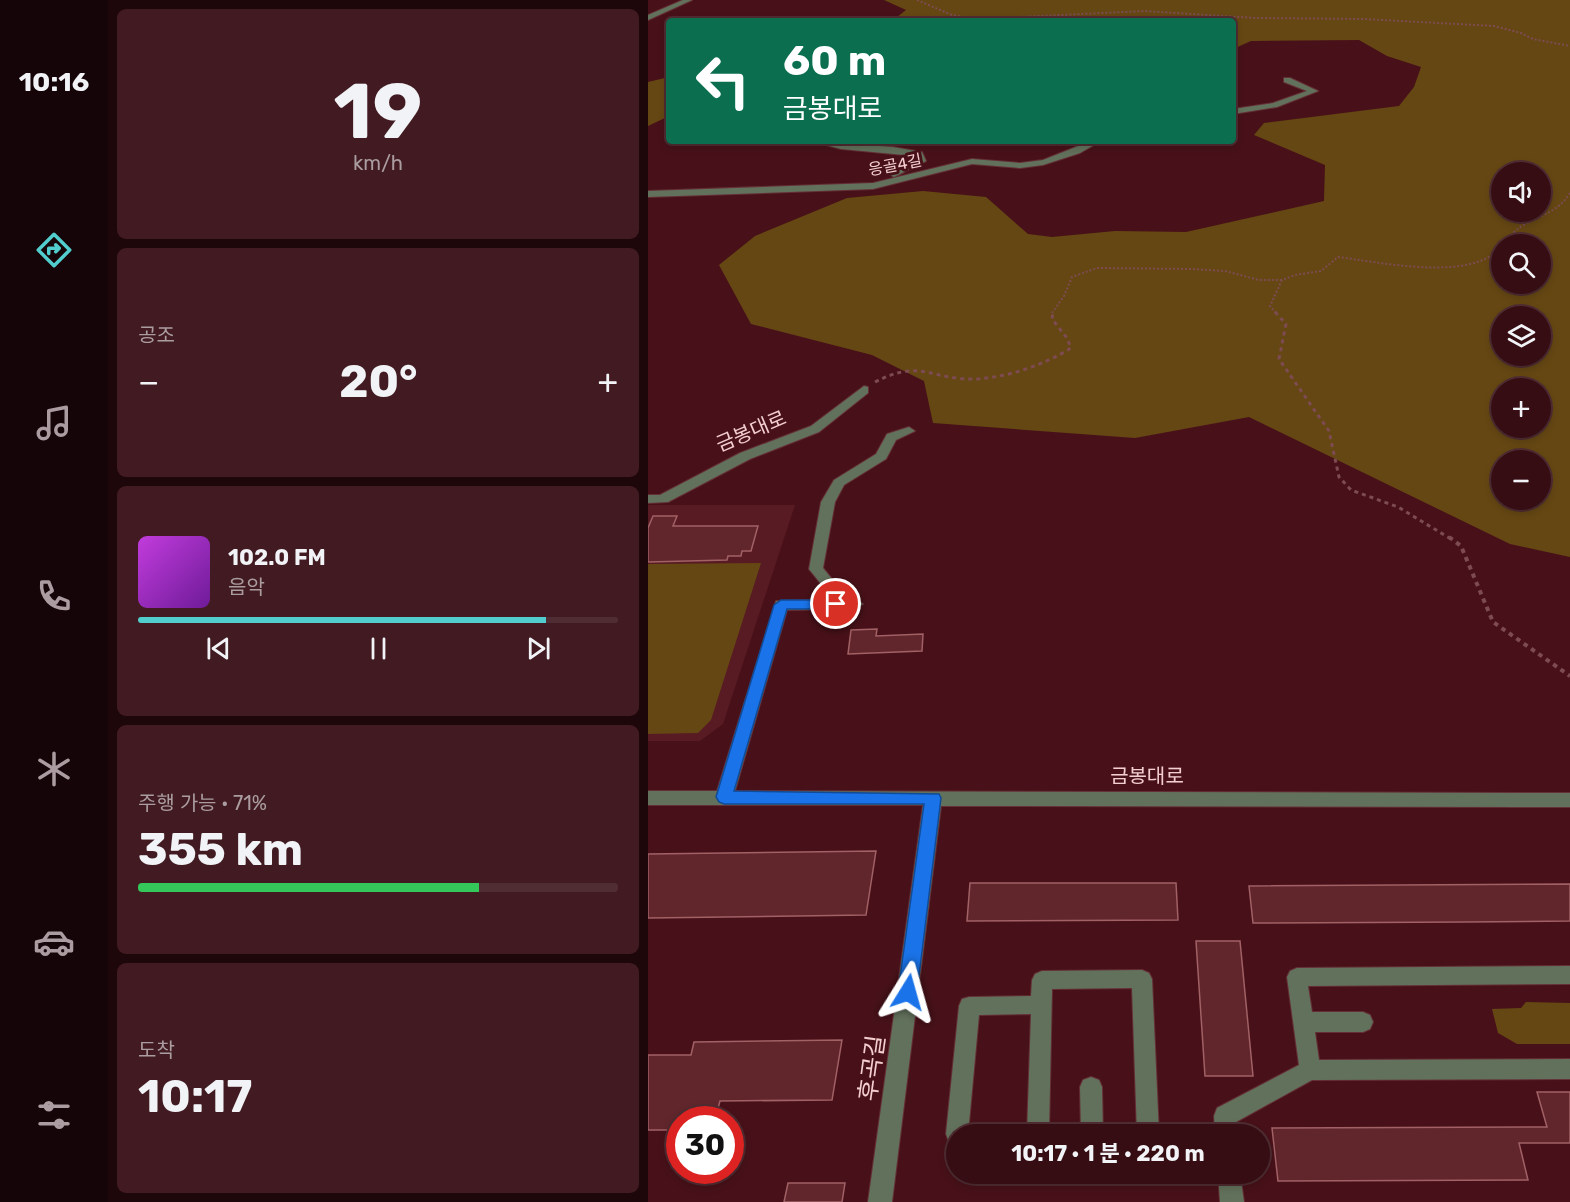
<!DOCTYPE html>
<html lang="ko">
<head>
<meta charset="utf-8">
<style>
  :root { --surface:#360d13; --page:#411b21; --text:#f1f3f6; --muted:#aa9ca0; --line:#502d33; --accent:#52cdce }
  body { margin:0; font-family:Rubik,"Noto Sans KR",sans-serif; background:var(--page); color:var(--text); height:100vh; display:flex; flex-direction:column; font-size:22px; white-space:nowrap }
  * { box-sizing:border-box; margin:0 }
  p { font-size:20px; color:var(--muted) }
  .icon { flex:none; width:33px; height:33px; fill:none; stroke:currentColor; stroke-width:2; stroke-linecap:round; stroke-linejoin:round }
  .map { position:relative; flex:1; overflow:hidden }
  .details { display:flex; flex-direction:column; gap:9px; padding:9px; background:#1e070a; width:540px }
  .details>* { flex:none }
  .hud { position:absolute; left:18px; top:18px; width:570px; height:126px; border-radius:6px; box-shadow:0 3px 9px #0003,0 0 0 2px var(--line); background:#0b6e4f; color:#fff; overflow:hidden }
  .tools { position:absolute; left:843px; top:162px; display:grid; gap:12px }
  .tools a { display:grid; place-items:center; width:60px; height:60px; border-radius:50%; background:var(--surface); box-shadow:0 3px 9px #0003,0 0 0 2px var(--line); font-size:30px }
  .speed { position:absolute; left:18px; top:1106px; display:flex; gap:12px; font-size:30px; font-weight:700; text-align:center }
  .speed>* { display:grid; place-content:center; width:78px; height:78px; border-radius:50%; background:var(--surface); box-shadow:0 3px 9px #0003,0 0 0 2px var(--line); line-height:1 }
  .speed .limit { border:9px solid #d22; background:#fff; color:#111 }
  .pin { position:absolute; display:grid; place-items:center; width:51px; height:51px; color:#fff; margin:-26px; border:3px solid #fff; border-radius:50%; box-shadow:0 2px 6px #0007 }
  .me { position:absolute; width:66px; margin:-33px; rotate:8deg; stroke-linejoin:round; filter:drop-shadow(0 0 4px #0008) }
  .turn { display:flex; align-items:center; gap:21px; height:126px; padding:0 18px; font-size:27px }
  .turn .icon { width:78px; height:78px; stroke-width:2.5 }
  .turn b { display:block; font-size:42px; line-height:51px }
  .big { font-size:45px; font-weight:700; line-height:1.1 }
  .details .widget { flex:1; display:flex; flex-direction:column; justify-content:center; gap:9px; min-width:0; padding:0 21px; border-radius:9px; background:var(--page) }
  .details .dial { align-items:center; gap:0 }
  .dial b { font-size:78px; line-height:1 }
  .song { display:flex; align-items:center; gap:18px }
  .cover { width:72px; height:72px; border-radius:9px; background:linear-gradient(135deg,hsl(290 70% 55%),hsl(280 70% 35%)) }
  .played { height:6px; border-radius:3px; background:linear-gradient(90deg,var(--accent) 85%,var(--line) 85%) }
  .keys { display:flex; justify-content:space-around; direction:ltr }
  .heat { display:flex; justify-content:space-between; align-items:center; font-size:33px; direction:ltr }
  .charge { height:9px; border-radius:4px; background:linear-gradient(90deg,#34c759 71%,var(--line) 0) }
  .trip { position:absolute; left:298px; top:1124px; width:324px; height:60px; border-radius:30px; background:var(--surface); box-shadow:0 3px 9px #0003,0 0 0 2px var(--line); font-weight:700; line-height:60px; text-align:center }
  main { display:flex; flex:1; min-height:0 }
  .tabs { display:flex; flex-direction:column; width:108px; justify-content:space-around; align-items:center; background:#160508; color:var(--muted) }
  .tabs .icon { width:42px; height:42px }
  .tabs .current { color:var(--accent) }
  .tabs b { font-size:27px; color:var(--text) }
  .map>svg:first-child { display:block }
</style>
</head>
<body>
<main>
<nav class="tabs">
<b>10:16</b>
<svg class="icon current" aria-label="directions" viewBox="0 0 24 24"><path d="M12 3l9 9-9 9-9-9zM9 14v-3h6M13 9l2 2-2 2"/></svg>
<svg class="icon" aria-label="music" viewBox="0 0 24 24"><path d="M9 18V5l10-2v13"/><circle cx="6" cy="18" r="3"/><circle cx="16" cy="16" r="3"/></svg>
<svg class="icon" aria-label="phone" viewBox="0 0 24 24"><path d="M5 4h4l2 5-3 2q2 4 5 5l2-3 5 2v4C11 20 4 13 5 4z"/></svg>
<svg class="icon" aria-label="climate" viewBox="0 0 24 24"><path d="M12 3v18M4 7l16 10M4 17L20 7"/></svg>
<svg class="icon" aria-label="car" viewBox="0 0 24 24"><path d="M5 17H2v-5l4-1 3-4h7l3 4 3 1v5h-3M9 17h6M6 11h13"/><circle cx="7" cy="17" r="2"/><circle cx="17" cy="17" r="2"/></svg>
<svg class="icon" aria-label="filters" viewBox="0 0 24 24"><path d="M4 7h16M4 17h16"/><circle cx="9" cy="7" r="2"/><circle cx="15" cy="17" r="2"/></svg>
</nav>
<section class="details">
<div class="widget dial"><b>19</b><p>km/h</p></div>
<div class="widget"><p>공조</p>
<div class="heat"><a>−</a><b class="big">20°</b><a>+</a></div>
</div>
<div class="widget">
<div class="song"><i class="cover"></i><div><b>102.0 FM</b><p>음악</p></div></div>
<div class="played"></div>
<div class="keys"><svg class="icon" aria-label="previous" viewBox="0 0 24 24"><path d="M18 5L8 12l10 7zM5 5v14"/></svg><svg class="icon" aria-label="pause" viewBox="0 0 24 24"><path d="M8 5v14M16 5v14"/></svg><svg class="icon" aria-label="next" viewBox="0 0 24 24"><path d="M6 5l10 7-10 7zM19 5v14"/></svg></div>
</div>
<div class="widget"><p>주행 가능 · 71%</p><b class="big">355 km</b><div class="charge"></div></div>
<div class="widget"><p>도착</p><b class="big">10:17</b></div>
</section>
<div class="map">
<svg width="922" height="1202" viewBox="0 0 922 1202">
  <rect width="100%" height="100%" fill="#481119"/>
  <path fill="#581a23" d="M0,505H147L75,724L52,741H0Z"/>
  <path fill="#654713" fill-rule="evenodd" d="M236,0H922V557L862,544L601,417L487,438L285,423L276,381L224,355L103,324L71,265L107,236L199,198L275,191L338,197L380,234L404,237L467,231L538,232L676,201L677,165L606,135L616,123L751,106L766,87L773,67L739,56L711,40L603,41L585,49V21H244L258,10ZM854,172H892V212H854ZM854,244H892V284H854ZM854,316H892V356H854ZM854,388H892V428H854ZM854,460H892V500H854Z
    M21,77V116L0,126V82Z
    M113,563L63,720L50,733L0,734V564Z
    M878,1002L922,1003V1044H869L850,1033L844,1009L873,1008Z"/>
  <path fill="#60262c" stroke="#a16165" stroke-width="1.5" d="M5,516H29L25,526H110L103,551H94L93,556H80L79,560L0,562V528Z
    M229,629L228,636L275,634L274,651L200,654L203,630Z
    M228,851L218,915L0,918V854Z
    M322,883H528L530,920L319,921Z
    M922,884V921L817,922L605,923L601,886Z
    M548,941H592L605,1076H557Z
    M194,1040L184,1100L72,1101L67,1119H32V1130H0V1055H43L46,1042Z
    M889,1092H922V1143H871L880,1180L630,1181L624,1128L899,1127Z
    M140,1183H197L194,1202H136Z"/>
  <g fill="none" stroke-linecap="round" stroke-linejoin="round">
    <defs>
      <path id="minor" d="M35,0H44L0,20V15Z
        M636,78H642L670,91L629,107L585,114V109L625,103L659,91L636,82Z
        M163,141L245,147L274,152L278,161L246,177L241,174L243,172L269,160L267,156L193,149Z
        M443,141H453L432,153L395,165L372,168L324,164L225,189L0,197V191L225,183L324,159L372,163L395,160Z
        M216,386L220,387V393L171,432L102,459L20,502L0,503V495H12L92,453L163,426Z
        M261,427L267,431L248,440L238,459L196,485L187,502L175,568L188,584L215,604L207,609L139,610L87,791L922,793V807L293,806L244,1202H220L275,805H0V791H69L128,601L190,599L178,590L161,569L173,502L186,480L228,454L239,434Z
        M922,966V984L660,986L664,1012H715L722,1015L725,1022L722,1029L715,1032H667L671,1060L922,1059V1079L664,1080L588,1122L589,1134H567L566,1116L569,1108L651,1065L639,977L642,971L649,968Z
        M494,970L501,973L504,979L511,1134H489L484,988L404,989L401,1134H379L383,1014L331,1015L320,1134H309V1145L301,1142L298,1134L311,1006L314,999L321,997L383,996L384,980L387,974L394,971Z
        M443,1077L451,1080L454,1087L455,1134H433L432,1087L435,1080Z
        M570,1173H592L596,1202H572Z"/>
    </defs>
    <use href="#minor" stroke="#642f36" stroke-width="2"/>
    <path stroke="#7d4b51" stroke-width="2" stroke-dasharray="2 2" stroke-linecap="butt" d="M269,0L304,15L328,19L497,11L608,18L716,19L846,26L873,33L885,39L922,46
      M404,313L416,296L424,277L449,268L543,269L577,271L611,280H634
      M628,313L622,306L634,280L647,275L673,271L690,257C731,262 808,279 844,255C856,247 862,233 874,226C893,215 910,212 922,193"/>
    <path stroke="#7d4b51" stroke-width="3" stroke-dasharray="4 4" stroke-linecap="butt" d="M627,312L638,324L631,359L681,431L691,477L703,490L750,507L803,539
      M227,382C274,358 282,380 326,379C358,378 396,365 423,348L419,338L404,319L405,312"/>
    <path stroke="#7d4b51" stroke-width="4" stroke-dasharray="4.5 4.5" stroke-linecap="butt" d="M801,537L813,546L845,622L922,676"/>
    <use href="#minor" fill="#62715b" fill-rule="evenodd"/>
  </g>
  <path fill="#1a73e8" stroke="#114b97" stroke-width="1.5" d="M133,600H188L195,604L188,609H139L86,791L291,794L293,798L269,992L266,998L260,1001L253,998L250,992L276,804H76L71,802L68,797L126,605Z"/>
  <g text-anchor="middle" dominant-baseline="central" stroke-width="6" stroke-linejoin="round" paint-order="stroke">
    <g font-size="16" fill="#f4cfd0" stroke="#481119">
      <text transform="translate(247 165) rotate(-11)">응골4길</text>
    </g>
    <g font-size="20" fill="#f4cfd0" stroke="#481119">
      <text transform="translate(103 431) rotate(-23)">금봉대로</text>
      <text x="499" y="776">금봉대로</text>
    </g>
    <g font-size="24" fill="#f4cfd0" stroke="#481119">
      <text transform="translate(224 1068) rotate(-82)">후곡길</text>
    </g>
  </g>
</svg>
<div class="tools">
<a><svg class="icon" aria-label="sound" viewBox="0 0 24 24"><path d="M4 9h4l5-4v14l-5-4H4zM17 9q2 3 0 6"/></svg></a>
<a><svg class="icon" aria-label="search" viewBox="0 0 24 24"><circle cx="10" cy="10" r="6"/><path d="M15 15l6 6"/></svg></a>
<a><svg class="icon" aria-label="layers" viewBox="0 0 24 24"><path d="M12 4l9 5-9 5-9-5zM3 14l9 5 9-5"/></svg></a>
<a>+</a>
<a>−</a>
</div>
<div class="speed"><div class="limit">30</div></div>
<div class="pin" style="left:188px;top:604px;background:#d93025"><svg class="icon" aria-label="arrive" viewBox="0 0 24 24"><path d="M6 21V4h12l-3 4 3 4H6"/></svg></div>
<svg class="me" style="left:260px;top:992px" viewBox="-20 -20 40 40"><path d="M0-17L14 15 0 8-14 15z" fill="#1a73e8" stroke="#fff" stroke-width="4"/></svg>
<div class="trip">10:17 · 1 분 · 220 m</div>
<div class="hud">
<div class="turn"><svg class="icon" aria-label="left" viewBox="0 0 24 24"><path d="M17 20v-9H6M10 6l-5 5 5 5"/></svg><div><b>60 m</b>금봉대로</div></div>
</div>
</div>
</main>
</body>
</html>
